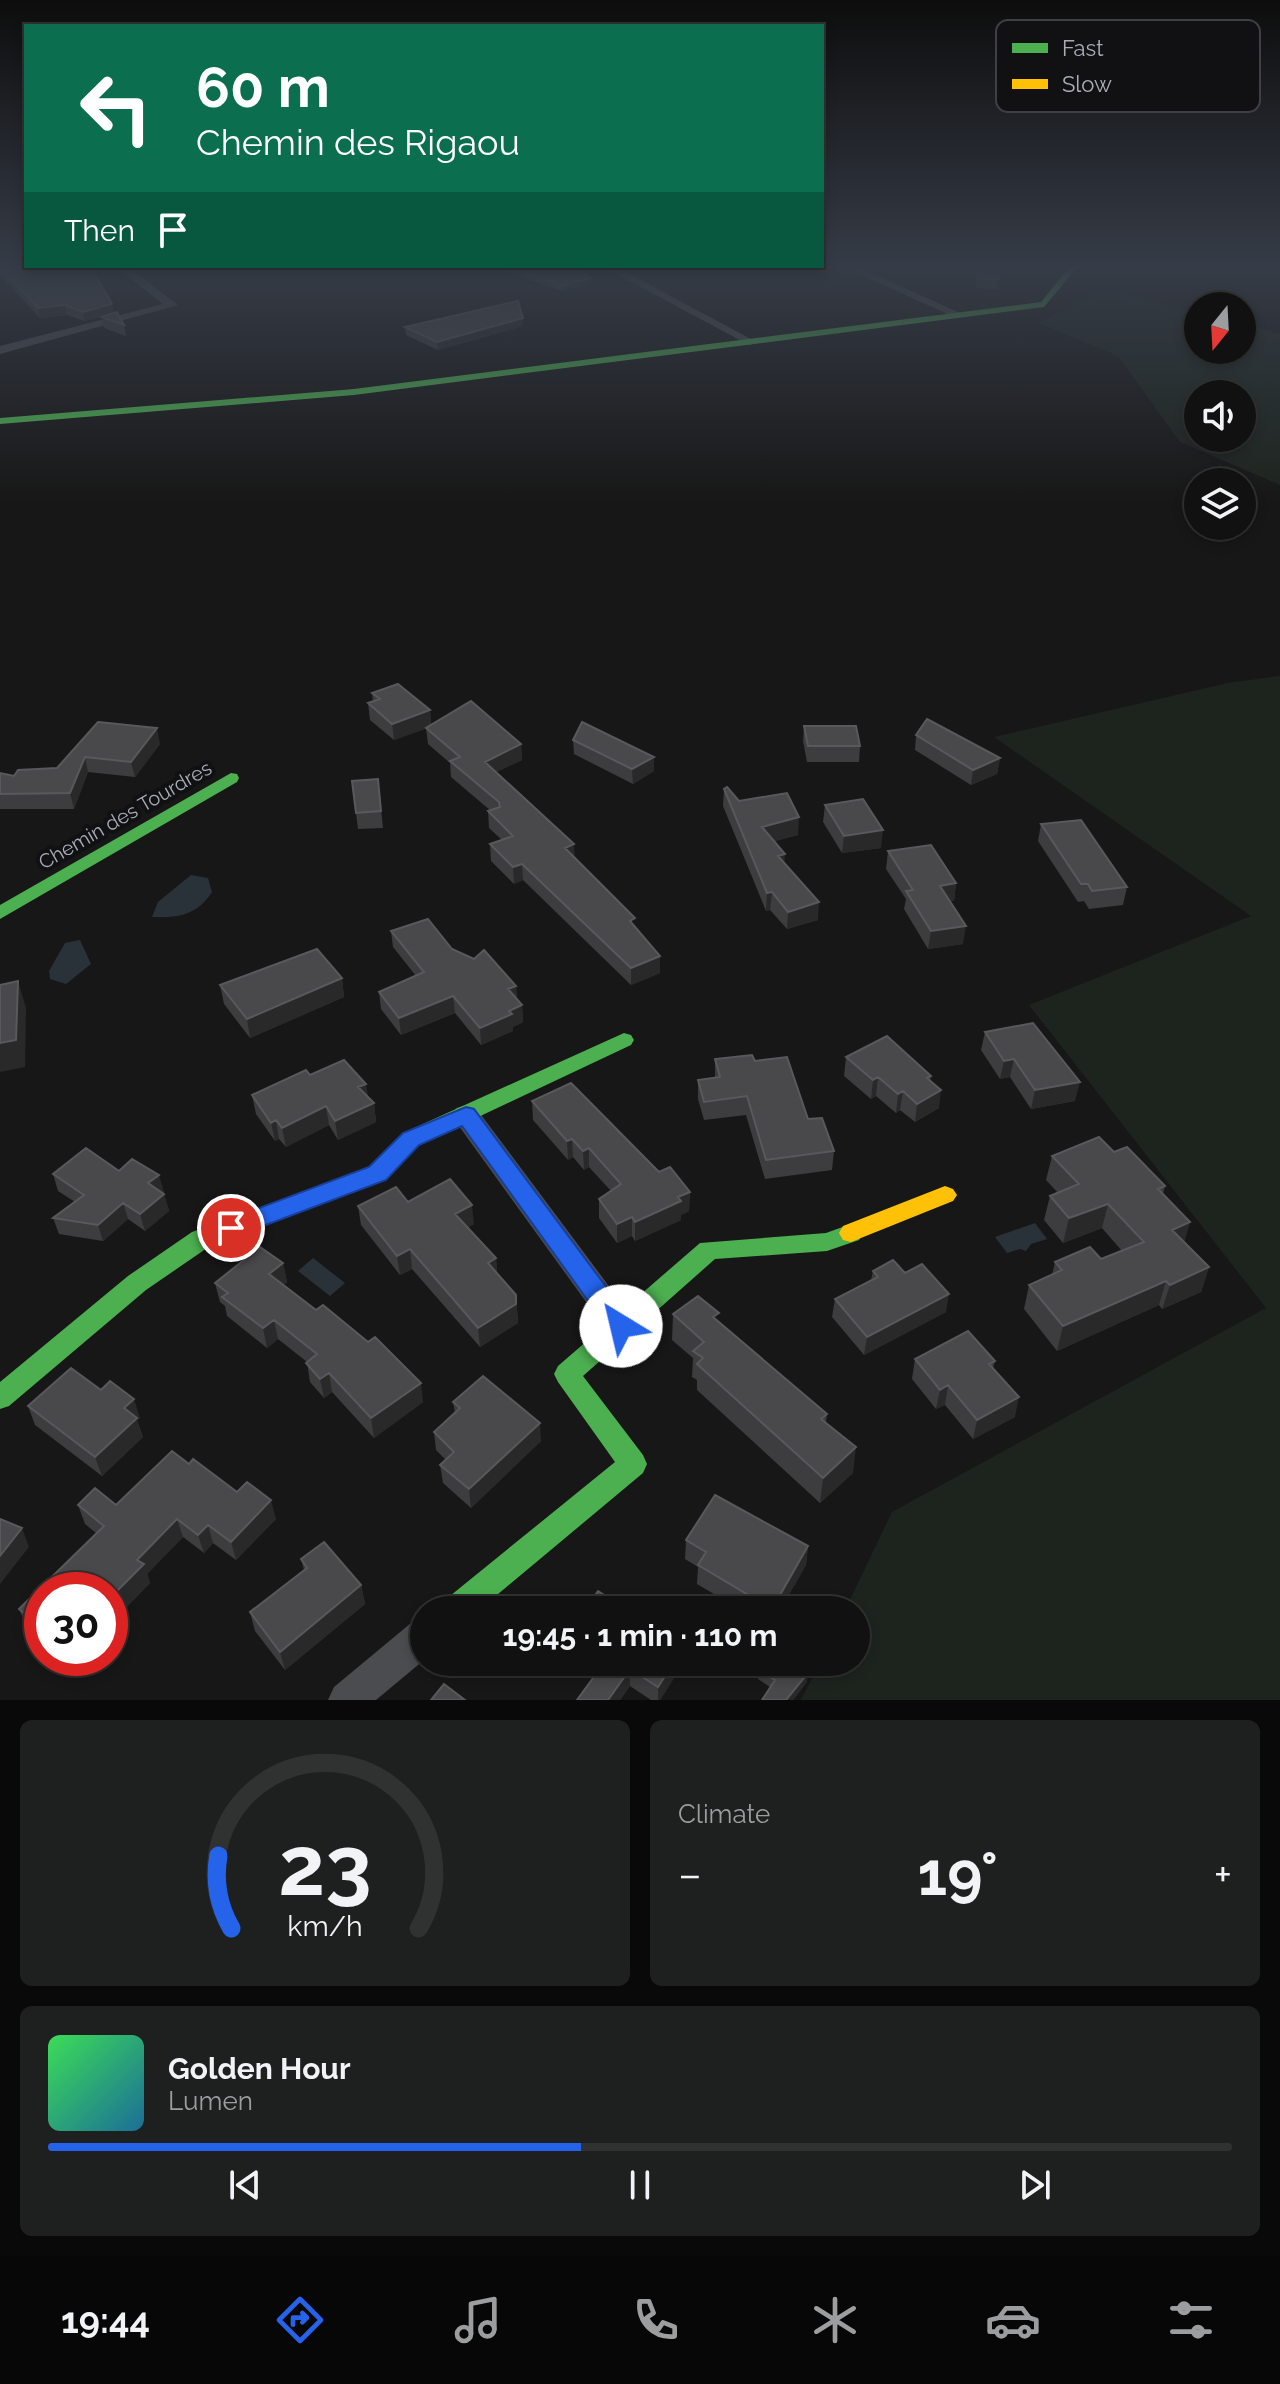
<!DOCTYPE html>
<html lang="en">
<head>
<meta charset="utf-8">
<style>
  :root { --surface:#111; --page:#1e1f1f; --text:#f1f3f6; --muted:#9c9d9f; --line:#303131; --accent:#2563eb }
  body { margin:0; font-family:Raleway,sans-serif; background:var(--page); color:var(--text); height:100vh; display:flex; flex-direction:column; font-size:30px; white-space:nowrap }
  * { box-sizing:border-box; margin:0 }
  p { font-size:26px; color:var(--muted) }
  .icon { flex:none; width:44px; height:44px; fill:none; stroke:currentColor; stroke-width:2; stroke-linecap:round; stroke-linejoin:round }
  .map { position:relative; height:1700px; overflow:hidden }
  .sheet { display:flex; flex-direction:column; gap:20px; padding:20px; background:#090909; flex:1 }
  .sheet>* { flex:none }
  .guide { position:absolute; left:24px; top:24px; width:800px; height:244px; border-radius:0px; box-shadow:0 4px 12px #0003,0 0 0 2px var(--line); background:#0b6e4f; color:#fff; overflow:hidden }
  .needle { width:52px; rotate:198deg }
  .tools { position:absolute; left:1184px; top:292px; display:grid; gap:16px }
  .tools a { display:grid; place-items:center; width:72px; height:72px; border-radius:50%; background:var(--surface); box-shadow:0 4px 12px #0003,0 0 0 2px var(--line); font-size:40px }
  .speed { position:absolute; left:24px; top:1572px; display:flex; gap:16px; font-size:40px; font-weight:700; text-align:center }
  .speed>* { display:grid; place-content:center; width:104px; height:104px; border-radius:50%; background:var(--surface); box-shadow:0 4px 12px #0003,0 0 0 2px var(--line); line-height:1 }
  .speed .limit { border:12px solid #d22; background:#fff; color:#111 }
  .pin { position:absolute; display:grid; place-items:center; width:68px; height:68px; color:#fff; margin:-34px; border:4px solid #fff; border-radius:50%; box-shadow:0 2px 8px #0007 }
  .me { position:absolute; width:88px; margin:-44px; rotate:324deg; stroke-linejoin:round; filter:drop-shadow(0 0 6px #0008) }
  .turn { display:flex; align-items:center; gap:28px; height:168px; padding:0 40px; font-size:36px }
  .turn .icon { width:104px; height:104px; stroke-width:2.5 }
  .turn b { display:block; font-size:56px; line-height:68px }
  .then { display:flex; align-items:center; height:76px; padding:0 40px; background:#0003; gap:16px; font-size:30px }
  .big { font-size:60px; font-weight:700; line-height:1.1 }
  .sheet .widget { flex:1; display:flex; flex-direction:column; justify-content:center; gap:12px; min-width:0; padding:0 28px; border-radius:12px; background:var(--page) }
  .sheet .dial { align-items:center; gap:0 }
  .dial svg { height:208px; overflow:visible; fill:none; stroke:var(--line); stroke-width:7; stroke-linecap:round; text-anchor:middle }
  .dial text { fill:var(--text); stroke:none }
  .song { display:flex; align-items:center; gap:24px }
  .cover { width:96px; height:96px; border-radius:12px; background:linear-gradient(135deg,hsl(130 70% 55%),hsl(200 70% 35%)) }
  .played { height:8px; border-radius:4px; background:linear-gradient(90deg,var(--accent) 45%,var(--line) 45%) }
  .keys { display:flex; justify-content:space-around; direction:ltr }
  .heat { display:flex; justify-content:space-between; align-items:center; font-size:44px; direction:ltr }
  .sheet .tiles { flex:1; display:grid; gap:20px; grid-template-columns:1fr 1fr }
  .widget:last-child { grid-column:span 2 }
  .trip { position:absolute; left:410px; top:1596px; width:460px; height:80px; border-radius:40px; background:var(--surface); box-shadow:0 4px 12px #0003,0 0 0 2px var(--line); font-weight:700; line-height:80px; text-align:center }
  .tabs { display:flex; height:128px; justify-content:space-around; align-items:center; background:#070707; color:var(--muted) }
  .tabs .icon { width:56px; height:56px }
  .tabs .active { color:var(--accent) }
  .tabs b { font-size:36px; color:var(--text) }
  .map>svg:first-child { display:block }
</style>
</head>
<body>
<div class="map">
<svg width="1280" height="1700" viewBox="0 0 1280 1700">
  <rect width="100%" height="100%" fill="#171717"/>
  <path fill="#1d241e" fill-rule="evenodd" d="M1104,289L1198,312V350H1242V323L1280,334V485L1180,442L1118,356L1038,323ZM1198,394H1242V438H1198Z
    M1280,676V1700H801L820,1662H856V1610H845L892,1512L1266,1308L1029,1005L1251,916L994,737L1228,683Z"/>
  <path fill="#2a3239" d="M191,875L208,878L212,892C197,915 179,918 152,917L158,902Z
    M80,940L91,964L66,984L50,979L49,971L65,943Z
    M1035,1223L1047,1239L1031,1244L1026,1251L1020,1249L1007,1253L995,1237Z
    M313,1258L345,1283L330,1296L298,1271Z"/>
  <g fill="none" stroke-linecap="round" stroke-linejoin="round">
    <path stroke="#4b4c50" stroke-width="6" d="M845,264L957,315
      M608,266L750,342"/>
    <path fill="#4b4c50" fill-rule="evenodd" d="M115,266H127L178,305L0,354V346L163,304Z
      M466,1105L476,1108L632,1317L637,1326L632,1335L621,1339L610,1335L456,1122L452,1115L456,1108Z
      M424,1618V1660L376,1700H328L334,1687L411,1623Z"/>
    <path fill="#4caf50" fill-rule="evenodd" d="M1072,264H1080L1044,307L354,395L0,424V418L354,389L1041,302Z
      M231,773L237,774L239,778L237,782L0,919V905Z
      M624,1033L631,1035L634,1040L631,1045L419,1145L385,1180L210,1246L146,1290L9,1406L0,1409V1382L128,1276L192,1232L369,1168L403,1133Z
      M851,1224L859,1226L863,1233L859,1240L827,1251L715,1259L583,1376L643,1455L647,1464L643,1473L479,1610H441L445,1600L615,1462L558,1382L554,1374L558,1366L700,1243L826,1233Z"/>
    <path fill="#ffc107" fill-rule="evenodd" d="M945,1186L953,1189L957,1195L953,1201L851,1242L843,1240L839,1233L843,1226Z"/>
  </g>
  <path fill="#3d3d3f" d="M975,264H998L997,289L976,288Z
    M503,266H570L591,284L563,291L503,271Z
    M0,268L112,304L114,313L124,325L126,336L104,328L102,317L84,321L67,315L40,318L0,275Z
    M523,326L438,350L406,335L405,327Z
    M372,693L430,710L431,725L521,744L522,760L496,772L575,857L660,956V973L631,985L523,880L514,884L491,861L490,844L502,840L489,828L488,811H491L451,777L450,763L428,744L426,728L394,740L370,720L368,703L373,702Z
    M98,722L160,744L135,777L88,772L74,809H0V773L14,776L57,768Z
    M804,726L860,746L859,762H807L803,741Z
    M916,735L1000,758L997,774L971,785L915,750Z
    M573,740L654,771L633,784L574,754Z
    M378,779L383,828L358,829L352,781Z
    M724,789L739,801L798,835L774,841L784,863L818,920L787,929L770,910L766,911L723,806Z
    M825,805L881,848L842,853L823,822Z
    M1041,824L1127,887L1123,905L1089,909L1084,901L1078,902L1038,841Z
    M888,851L956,883L954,901H950L963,944L928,949L904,909L906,899L886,869Z
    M391,931L452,949L516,986L517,999L522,1005L523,1022L513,1027V1031L481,1045L455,1013L401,1035L381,1009L379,992L416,976L393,947Z
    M342,978L344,997L250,1038L224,1004L220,985Z
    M985,1032L1075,1101L1031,1109L1010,1077L1000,1079L981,1050Z
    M846,1057L931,1076L930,1081L939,1108L915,1122L900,1110L896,1113L876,1096L871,1099L844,1076Z
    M715,1059L755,1061L808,1119L834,1151L832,1170L765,1179L746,1115L704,1120L698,1099V1080L715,1078Z
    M310,1075L368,1097L374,1103L376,1122L338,1140L329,1125L286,1147L279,1139L275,1141L256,1114L252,1095Z
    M532,1101L659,1172L690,1192L689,1211L681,1215V1220L635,1241L632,1236L617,1243L599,1218V1199L611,1191L589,1167L584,1170L573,1157L568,1160L533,1120Z
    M1114,1152L1165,1186L1163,1194L1190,1222L1184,1242L1209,1267L1201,1292L1162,1309L1159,1305L1057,1351L1024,1309L1029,1285L1052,1275L1055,1262L1101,1259L1122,1251L1102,1228L1063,1243L1044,1220L1050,1196L1058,1193L1046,1180L1052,1156Z
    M119,1171L164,1192L162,1193L164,1194L169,1211L145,1231L128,1219L103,1241L59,1234L53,1218L75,1202L58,1191L53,1174Z
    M408,1202L474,1224L468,1227L496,1258L497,1274L516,1295L518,1323L480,1347L412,1269L400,1275L361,1225L358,1206Z
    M283,1263L287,1282L283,1285L423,1402L374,1438L332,1392L324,1398L310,1382L307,1362L278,1339L267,1348L227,1316L225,1306L220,1302L215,1283Z
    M873,1271L905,1273L946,1312L864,1355L832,1317L835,1299L871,1280Z
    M673,1314L718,1322L827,1414L826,1422L853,1473L820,1503L697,1390V1380L692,1377L693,1358L672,1340Z
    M915,1359L995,1361L993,1368L1015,1417L973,1439L945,1405L936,1409L912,1379Z
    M453,1402L541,1441L471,1508L443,1483L440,1465L446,1460L436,1450L434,1432L455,1413Z
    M28,1406L140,1418L137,1420L143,1437L102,1476L35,1425Z
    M189,1464L237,1492L276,1519L236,1560L213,1543L204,1553L183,1537L147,1574L150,1583L114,1620L110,1617V1590H42V1640L27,1627L19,1609L96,1533L85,1524L78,1505H116Z
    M686,1540L808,1546L806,1565L780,1610H741L697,1584L698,1567L685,1559Z
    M301,1559L361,1585L365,1604L285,1670L255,1631L250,1612L304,1570Z
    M578,1662H684L660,1700H651L630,1686L620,1700H577L596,1674Z
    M758,1670L807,1682L793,1700H762L770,1687L758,1679Z"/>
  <path fill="#29292a" d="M591,278V284L563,291V286Z
    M112,304L114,314L84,321L83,312Z
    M65,305L67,315L40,318L38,308Z
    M523,318V326L438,350L437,342Z
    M430,710L431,727L394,740L392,724Z
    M157,728L160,744L135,777L131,762Z
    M521,744L522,760L486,777L485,762Z
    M85,757L88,772L74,809L70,793Z
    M654,757V771L633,784L632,769Z
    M1000,758L997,774L971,785L973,770Z
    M799,817L798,835L761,845L762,827Z
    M883,830L881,848L842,853L844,836Z
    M574,844L575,861L565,848Z
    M785,854L784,871L778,856Z
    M522,864L523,880L514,884L513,867Z
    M956,883L954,901L938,903L940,886Z
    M772,892L770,910L766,911L767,893Z
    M819,902L818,920L787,929L788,912Z
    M966,926L963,944L928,949L931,931Z
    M660,956V973L631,985V968Z
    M342,978L344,997L250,1038L247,1019Z
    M18,981L26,1008L25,1067L0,1072V1043Z
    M516,986L517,1002L508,989Z
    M453,996L455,1013L401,1035L399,1018Z
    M522,1005L523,1022L513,1027V1031L481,1045L480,1028L509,1011Z
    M1014,1059L1010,1077L1000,1079L1004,1061Z
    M878,1077L876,1096L871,1099L873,1080Z
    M1080,1082L1075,1101L1031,1109L1035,1090Z
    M366,1084L369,1102L358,1087Z
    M941,1090L939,1108L915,1122L917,1104Z
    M903,1091L900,1110L896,1113L898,1094Z
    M374,1103L376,1122L338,1140L335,1121Z
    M326,1106L329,1125L286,1147L282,1128Z
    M276,1120L279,1139L275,1141L271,1123Z
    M572,1139L573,1157L568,1160L567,1141Z
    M589,1148V1167L584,1170L583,1151Z
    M159,1175L164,1192L152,1200L148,1183Z
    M690,1192L689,1211L681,1215V1220L635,1241V1222L678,1197Z
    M164,1194L169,1211L145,1231L140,1214Z
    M123,1203L128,1219L103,1241L98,1225Z
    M1108,1204L1102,1228L1063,1243L1069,1218Z
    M472,1205L474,1224L457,1233L455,1214Z
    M632,1217V1236L617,1243V1224Z
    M1190,1222L1183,1247L1172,1230Z
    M410,1249L412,1269L400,1275L397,1256Z
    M496,1258L498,1277L488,1263Z
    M283,1263L287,1282L273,1294L269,1274Z
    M1209,1267L1201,1292L1162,1309L1170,1285Z
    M1166,1281L1159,1305L1057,1351L1063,1326Z
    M949,1294L946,1312L864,1355L867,1337Z
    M516,1295L518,1323L480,1347L478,1328Z
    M274,1320L278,1339L267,1348L263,1328Z
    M329,1373L332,1392L324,1398L320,1379Z
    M421,1383L423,1402L374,1438L371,1418Z
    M948,1385L945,1405L936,1409L940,1390Z
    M1019,1397L1015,1417L973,1439L977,1420Z
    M134,1399L140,1418L137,1420L143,1437L102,1476L95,1457L124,1408Z
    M540,1423L541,1441L471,1508L469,1489Z
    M856,1447L853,1473L820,1503L823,1478Z
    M271,1500L276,1519L236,1560L231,1542Z
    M177,1519L183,1537L147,1574L150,1583L114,1620L110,1610V1598L137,1560Z
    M208,1525L213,1543L204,1553L198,1535Z
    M22,1528L29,1547L0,1584V1556Z
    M808,1546L806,1565L780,1610H772Z
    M361,1585L365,1604L285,1670L280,1652Z
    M674,1662H684L660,1700H658V1687Z
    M630,1669V1686L620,1700H608Z
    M808,1673L807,1682L793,1700H786Z"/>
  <path fill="#49494c" stroke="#58595d" stroke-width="2" d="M0,264H26V266H64L94,272L112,304L83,312L65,305L38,308L0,268Z
    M977,264H998L999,279L977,278Z
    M505,266H570L591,278L563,286Z
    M518,301L523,318L437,342L405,327Z
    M117,312L124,325L102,317Z
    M398,684L430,710L392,724L368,703L380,699L372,693Z
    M471,701L521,744L485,762L574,844L565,848L635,918L630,921L660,956L631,968L522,864L513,867L490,844L513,836L488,811L500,807L499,802L450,761L460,757L426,728Z
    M927,719L1000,758L973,770L916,735Z
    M98,722L157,728L131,762L85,757L70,793L0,794V773L14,776L18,770L57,768Z
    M582,722L654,757L632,769L573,740Z
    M804,726H856L860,746H808Z
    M378,779L381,811L356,813L352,781Z
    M727,787L739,801L787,793L799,817L762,827L785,854L778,856L819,902L788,912L772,892L767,893L724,789Z
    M863,799L883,830L844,836L825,805Z
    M1081,820L1127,887L1092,891L1088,884H1081L1041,824Z
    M931,845L956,883L940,886L966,926L931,931L906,891L913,890L888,851Z
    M428,919L452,949L474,959L484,950L516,986L508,989L522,1005L509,1011L512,1014L480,1028L453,996L399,1018L379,992L424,972L391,931Z
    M317,949L342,978L247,1019L220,985Z
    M18,981L16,1040L0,1043V985Z
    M1033,1023L1080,1082L1035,1090L1014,1059L1004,1061L985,1032Z
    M887,1036L931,1076L927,1078L941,1090L917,1104L903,1091L898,1094L878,1077L873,1080L846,1057Z
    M752,1055L755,1061L787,1057L808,1119L822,1118L834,1151L766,1160L747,1096L704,1102L698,1080L720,1077L715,1059Z
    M344,1060L366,1084L358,1087L374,1103L335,1121L326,1106L282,1128L276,1120L271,1123L252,1095L306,1070L310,1075Z
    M571,1083L659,1172L670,1167L690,1192L678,1197L681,1201L635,1222L632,1217L617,1224L599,1199L621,1184L589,1148L583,1151L572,1139L567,1141L532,1101Z
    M1099,1137L1114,1152L1127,1147L1165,1186L1158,1189L1190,1222L1172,1230L1209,1267L1170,1285L1166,1281L1063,1326L1029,1285L1062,1270L1055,1262L1090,1247L1101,1259L1144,1242L1108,1204L1069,1218L1050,1196L1079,1184L1052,1156Z
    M86,1148L119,1171L132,1159L159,1175L148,1183L164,1194L140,1214L123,1203L98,1225L53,1218L84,1195L53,1174Z
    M450,1179L472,1205L455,1214L496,1258L488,1263L516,1295V1304L478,1328L410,1249L397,1256L358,1206L396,1187L408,1202Z
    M260,1247L283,1263L269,1274L316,1310L323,1305L368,1342L375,1337L421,1383L371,1418L329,1373L320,1379L306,1363L317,1354L274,1320L263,1328L222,1297L228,1293L215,1283Z
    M893,1260L905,1273L922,1264L949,1294L867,1337L835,1299L878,1277L873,1271Z
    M698,1296L719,1313L713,1317L827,1414L821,1419L856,1447L823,1478L697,1364L703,1358L693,1351L704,1342L673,1314Z
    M968,1331L995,1361L989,1364L1019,1397L977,1420L948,1385L940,1390L915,1359Z
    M71,1368L101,1390L110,1381L134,1399L124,1408L137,1418L95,1457L28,1406Z
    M483,1376L540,1423L469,1489L440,1465L454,1452L434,1432L460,1408L453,1402Z
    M172,1451L189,1464L193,1459L237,1492L247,1482L271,1500L231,1542L208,1525L198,1535L177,1519L137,1560L144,1564L110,1598V1590H42V1629L19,1609L104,1526L78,1505L95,1488L116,1505Z
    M715,1495L808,1546L772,1609L698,1565L706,1552L686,1540Z
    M0,1519L22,1528L0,1556Z
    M324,1542L361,1585L280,1652L250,1612L307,1568L301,1559Z
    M598,1591L623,1607L627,1601L640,1610H585Z
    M654,1597L675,1610H645Z
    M603,1662H674L658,1687L630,1669L608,1700H577L604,1663Z
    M764,1662H791L808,1673L786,1700H762L775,1680L758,1670Z
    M444,1684L465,1700H431Z"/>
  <linearGradient id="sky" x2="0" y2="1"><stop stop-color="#0d0d0d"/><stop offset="0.53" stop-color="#363c47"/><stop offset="1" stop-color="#363c47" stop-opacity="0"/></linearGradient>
  <rect width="1280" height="502" fill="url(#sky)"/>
  <path fill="#2563eb" stroke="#184099" stroke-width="2" d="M466,1107L474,1109L630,1319L634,1326L630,1334L621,1337L612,1334L462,1126L419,1145L386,1180L231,1238L222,1235L219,1228L222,1222L369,1167L403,1133Z"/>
  <g text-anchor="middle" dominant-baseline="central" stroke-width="8" stroke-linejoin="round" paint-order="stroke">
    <g font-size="20" fill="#a8adb8" stroke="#111113">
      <text transform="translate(125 815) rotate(-30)">Chemin des Tourdres</text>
    </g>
  </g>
  <rect x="996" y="20" width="264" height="92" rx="12" fill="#111113" stroke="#3e4045" stroke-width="2"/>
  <rect x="1012" y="43" width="36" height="10" fill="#4caf50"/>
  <rect x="1012" y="79" width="36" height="10" fill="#ffc107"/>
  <g font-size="22" fill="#a8adb8">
    <text x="1062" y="56">Fast</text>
    <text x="1062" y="92">Slow</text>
  </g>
</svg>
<div class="tools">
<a><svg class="needle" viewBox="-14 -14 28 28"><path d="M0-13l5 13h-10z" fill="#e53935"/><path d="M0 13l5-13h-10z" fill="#9c9d9f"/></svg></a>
<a><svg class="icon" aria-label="sound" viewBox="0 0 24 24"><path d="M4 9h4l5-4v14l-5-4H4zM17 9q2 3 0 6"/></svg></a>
<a><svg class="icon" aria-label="layers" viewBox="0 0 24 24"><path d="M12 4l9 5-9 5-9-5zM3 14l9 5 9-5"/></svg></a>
</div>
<div class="speed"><div class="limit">30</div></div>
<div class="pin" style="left:231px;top:1228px;background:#d93025"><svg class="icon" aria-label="arrive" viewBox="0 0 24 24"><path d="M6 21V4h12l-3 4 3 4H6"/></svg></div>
<svg class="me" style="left:621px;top:1326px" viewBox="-20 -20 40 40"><circle r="19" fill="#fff"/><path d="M0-13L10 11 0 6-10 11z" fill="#2563eb"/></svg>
<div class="trip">19:45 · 1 min · 110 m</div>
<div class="guide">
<div class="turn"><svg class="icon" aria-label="left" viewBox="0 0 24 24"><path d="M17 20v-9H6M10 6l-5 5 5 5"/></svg><div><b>60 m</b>Chemin des Rigaou</div></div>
<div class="then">Then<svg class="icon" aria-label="arrive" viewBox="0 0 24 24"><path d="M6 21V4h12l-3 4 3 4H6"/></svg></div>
</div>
</div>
<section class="sheet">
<div class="tiles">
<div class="widget dial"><svg viewBox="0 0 100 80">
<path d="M14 69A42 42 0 1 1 86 69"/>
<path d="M14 69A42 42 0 0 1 9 41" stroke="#2563eb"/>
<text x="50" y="56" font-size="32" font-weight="700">23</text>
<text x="50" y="72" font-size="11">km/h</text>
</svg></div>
<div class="widget"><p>Climate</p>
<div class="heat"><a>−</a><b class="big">19°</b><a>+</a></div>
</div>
<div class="widget">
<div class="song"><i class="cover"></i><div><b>Golden Hour</b><p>Lumen</p></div></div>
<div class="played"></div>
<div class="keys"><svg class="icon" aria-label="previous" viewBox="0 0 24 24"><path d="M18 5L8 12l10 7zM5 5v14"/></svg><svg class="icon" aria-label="pause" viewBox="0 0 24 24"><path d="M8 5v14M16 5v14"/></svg><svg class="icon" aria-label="next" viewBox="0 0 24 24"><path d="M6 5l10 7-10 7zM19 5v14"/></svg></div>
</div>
</div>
</section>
<nav class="tabs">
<b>19:44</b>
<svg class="icon active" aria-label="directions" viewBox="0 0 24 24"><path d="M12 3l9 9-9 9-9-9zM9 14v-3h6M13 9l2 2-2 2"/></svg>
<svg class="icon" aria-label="music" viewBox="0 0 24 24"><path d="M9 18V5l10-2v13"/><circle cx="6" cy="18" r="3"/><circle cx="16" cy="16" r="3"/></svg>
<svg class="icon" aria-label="phone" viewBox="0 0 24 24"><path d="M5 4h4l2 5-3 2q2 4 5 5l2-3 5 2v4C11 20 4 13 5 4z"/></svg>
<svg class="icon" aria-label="climate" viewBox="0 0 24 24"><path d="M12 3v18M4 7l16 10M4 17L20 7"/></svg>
<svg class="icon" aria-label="car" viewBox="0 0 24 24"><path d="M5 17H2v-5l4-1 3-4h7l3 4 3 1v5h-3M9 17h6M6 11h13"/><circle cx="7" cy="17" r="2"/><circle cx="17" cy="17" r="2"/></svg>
<svg class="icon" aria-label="filters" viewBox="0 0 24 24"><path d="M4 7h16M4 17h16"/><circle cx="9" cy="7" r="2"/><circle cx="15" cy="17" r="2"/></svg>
</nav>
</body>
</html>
